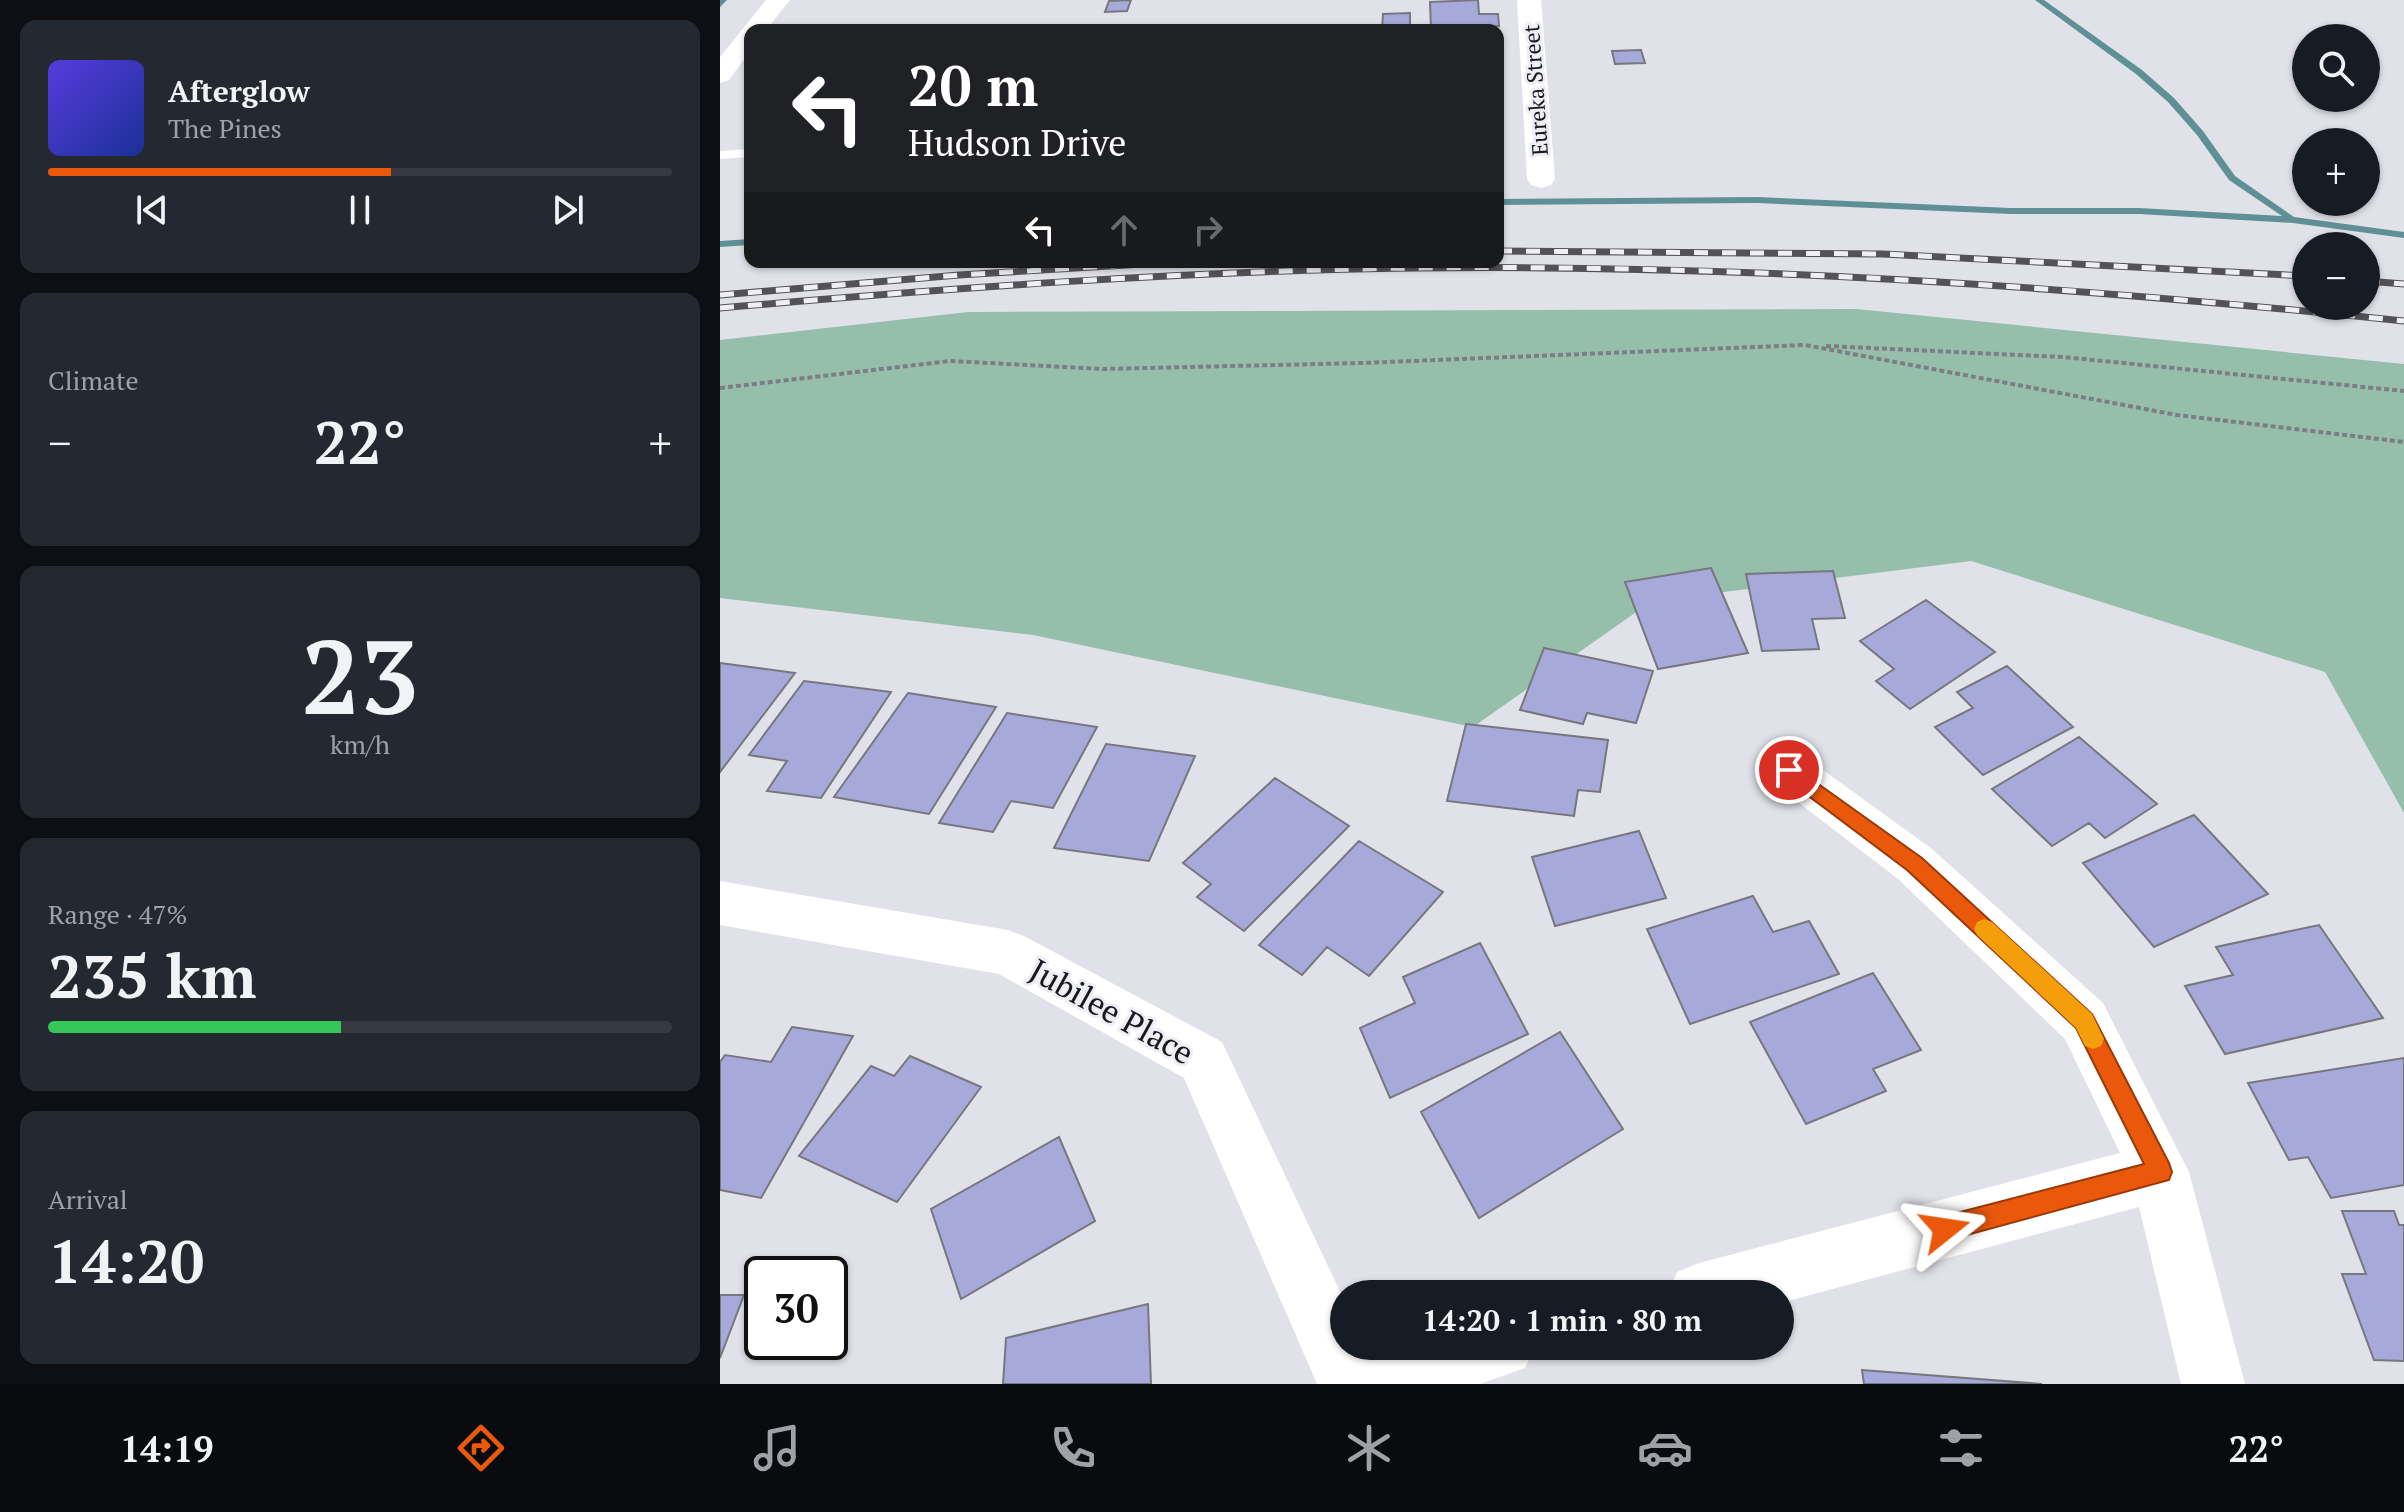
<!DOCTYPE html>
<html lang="en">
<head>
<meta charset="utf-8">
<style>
  :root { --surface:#171b24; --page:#242831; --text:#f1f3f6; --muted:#9ea1a6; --line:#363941; --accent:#ea580c }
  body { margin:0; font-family:"PT Serif",serif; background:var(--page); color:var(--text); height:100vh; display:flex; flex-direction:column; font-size:30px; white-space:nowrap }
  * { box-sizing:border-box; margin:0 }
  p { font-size:26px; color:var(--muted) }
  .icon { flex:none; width:44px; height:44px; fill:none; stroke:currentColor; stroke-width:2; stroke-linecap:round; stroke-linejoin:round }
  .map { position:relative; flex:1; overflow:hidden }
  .details { display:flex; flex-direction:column; gap:20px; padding:20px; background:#0d0f14; width:720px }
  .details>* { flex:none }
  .banner { position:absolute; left:24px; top:24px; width:760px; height:244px; border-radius:16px; box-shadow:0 2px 6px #0004; background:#202124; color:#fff; overflow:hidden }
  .buttons { position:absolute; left:1572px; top:24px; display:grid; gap:16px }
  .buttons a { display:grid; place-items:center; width:88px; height:88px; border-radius:50%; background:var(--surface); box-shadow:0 2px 6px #0004; font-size:40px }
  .speed { position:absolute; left:24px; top:1256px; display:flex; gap:16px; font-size:40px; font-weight:700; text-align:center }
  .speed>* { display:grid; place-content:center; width:104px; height:104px; border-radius:50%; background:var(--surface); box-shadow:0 2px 6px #0004; line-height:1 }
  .speed .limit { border:4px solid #111; border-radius:12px; background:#fff; color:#111 }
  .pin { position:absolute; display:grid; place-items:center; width:68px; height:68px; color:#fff; margin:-34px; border:4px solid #fff; border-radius:50%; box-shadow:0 2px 8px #0007 }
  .me { position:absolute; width:88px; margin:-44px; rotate:75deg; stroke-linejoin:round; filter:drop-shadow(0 0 6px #0008) }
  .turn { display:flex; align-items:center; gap:28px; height:168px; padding:0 32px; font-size:36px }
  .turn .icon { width:104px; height:104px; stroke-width:2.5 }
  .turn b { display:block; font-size:56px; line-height:68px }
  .lanes { display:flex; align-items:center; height:76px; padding:0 32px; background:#0003; justify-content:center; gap:40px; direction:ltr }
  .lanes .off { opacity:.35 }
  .big { font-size:60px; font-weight:600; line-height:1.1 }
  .details .widget { flex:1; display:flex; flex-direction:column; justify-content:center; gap:12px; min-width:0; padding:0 28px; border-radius:16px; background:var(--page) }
  .details .dial { align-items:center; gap:0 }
  .dial b { font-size:104px; line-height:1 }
  .song { display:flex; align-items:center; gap:24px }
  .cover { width:96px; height:96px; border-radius:12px; background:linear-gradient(135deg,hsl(250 70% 55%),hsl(230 70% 35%)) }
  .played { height:8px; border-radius:4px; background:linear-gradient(90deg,var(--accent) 55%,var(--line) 55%) }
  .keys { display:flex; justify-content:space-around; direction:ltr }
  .heat { display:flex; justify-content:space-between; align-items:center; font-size:44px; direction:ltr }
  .charge { height:12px; border-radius:6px; background:linear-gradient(90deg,#34c759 47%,var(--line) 0) }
  .trip { position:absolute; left:610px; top:1280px; width:464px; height:80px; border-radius:40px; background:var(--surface); box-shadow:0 2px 6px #0004; font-weight:600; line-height:80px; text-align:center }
  .tabs { display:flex; height:128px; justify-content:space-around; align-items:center; background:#090b0e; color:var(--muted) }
  .tabs .icon { width:56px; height:56px }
  .tabs .selected { color:var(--accent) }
  .tabs b { font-size:36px; color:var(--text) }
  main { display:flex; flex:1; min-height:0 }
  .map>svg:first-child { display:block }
</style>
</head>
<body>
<main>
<section class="details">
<div class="widget">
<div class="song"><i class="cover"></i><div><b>Afterglow</b><p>The Pines</p></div></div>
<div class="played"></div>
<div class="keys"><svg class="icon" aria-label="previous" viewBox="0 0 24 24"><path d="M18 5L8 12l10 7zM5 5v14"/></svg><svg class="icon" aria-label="pause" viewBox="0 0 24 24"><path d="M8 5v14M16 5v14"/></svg><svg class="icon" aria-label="next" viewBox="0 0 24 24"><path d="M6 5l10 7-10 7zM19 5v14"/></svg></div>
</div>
<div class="widget"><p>Climate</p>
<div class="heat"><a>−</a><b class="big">22°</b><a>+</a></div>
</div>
<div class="widget dial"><b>23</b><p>km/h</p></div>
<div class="widget"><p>Range · 47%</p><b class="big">235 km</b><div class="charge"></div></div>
<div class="widget"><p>Arrival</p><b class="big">14:20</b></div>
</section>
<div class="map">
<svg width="1684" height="1384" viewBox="0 0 1684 1384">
  <rect width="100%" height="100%" fill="#e1e2e9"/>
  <path fill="#96bfab" d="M1136,309L1684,364V813L1605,672L1251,561L932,601L753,727L313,635L0,598V340L248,312Z"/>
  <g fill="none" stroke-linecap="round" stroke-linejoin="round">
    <path fill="#5f9096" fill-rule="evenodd" d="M0,0H7L0,7Z
      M1315,0H1324L1422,70L1454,98L1483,131L1515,176L1574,217L1684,232V238L1573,223L1419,214H1291L1037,203L778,205V199L1037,197L1291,208H1419L1562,216L1509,180L1477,135L1448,102L1416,74Z
      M30,239V245L0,247V241Z"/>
  </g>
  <path fill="#a8a9db" stroke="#77777e" stroke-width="2" d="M411,0L407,11L385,12L389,1Z
    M758,0L759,14H778L779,26L762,27V30H711L710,2Z
    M690,13V30H662L663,14Z
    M921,50L925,63L895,64L892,51Z
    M991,568L1028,653L938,669L905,582Z
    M1113,571L1125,618L1092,619L1099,649L1042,651L1026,574Z
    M1206,600L1275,652L1190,709L1156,681L1174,669L1140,641Z
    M824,648L933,671L916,723L867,713L863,724L800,710Z
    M0,663L75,673L0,772Z
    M1287,666L1353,727L1263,775L1215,727L1253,708L1237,692Z
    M84,681L171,692L101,798L47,791L67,761L29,755Z
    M188,693L276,707L209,814L114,797Z
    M287,713L377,727L333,808L291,801L273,832L219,823Z
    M746,724L888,740L880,792L858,790L854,816L727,801Z
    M1359,737L1437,804L1385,838L1369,823L1332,846L1272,789Z
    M386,744L475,756L429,861L334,848Z
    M555,778L629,826L524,931L477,897L491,884L463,863Z
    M1474,815L1548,894L1434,947L1363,863Z
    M919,831L946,898L835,926L812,857Z
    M639,841L723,892L649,976L607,947L582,975L539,945Z
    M1033,896L1053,932L1089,921L1119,974L970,1024L927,929Z
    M1599,925L1663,1018L1505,1054L1465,986L1513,975L1496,947Z
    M760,943L808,1034L670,1098L640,1028L695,1003L683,977Z
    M1153,973L1201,1050L1153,1069L1166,1091L1086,1124L1030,1022Z
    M72,1027L133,1036L41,1198L0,1190V1062L5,1055L51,1062Z
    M840,1032L903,1129L759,1218L701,1112Z
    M190,1056L261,1087L177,1202L79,1156L151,1066L174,1076Z
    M1684,1058V1185L1611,1198L1588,1157L1569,1160L1528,1083Z
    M339,1137L375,1221L241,1299L211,1209Z
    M1622,1211H1674L1679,1225H1684V1361L1654,1360L1622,1274H1646Z
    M0,1295H24L0,1358Z
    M428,1304L431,1384H283L286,1338Z
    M1142,1370L1322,1384H1144Z"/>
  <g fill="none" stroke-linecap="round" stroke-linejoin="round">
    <path stroke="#7d7e83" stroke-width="4" stroke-dasharray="5 3" stroke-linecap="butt" d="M1106,346L1343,357L1684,391
      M0,388L230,361L383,369L642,363L1085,345L1457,415L1684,442"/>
    <path fill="#fff" fill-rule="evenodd" d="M30,149V157L0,159V151Z"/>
    <path fill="#fff" fill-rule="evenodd" d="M46,0H70L46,30H30V51L9,80L0,83V57Z
      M797,0H821L835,179L831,185L821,188L811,185L807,179Z
      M1069,752L1085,757L1212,849L1383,1003L1469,1172L1525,1384H1461L1419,1207L1060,1303V1294H948L957,1272L979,1263L1400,1153L1345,1039L1178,879L1053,783L1046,770L1053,757Z
      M0,881L288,930L306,937L502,1042L624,1300V1346H646L647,1350L661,1346H815L805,1368L760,1384H597L464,1078L279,974L0,925Z"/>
    <defs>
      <path id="rail" d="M778,251L1163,254L1586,276
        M1646,281L1684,284
        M0,295L239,275L457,262
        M0,308C231,288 462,271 694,268C1025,264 1355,287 1684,321"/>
    </defs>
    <use href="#rail" stroke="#535357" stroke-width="7"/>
    <use href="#rail" stroke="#eeeff6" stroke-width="5" stroke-dasharray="14" stroke-linecap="butt"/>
  </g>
  <path fill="#ea580c" stroke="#983908" stroke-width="2" d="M1069,763L1202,858L1372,1014L1449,1163L1452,1172L1449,1180L1225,1241L1216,1237L1212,1229L1216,1220L1225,1216L1424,1164L1356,1028L1187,870L1062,776L1059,770L1062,765Z"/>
  <path fill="#f59e0b" d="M1264,919L1272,922L1372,1014L1384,1039L1381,1046L1373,1049L1365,1046L1356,1028L1257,935L1254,929L1257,922Z"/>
  <g text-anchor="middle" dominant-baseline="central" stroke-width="6" stroke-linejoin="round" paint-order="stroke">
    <g font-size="22" fill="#19191c" stroke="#eeeff6">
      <text transform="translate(815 90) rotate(-94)">Eureka Street</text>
    </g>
    <g font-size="32" fill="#19191c" stroke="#eeeff6">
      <text transform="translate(392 1011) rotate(29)">Jubilee Place</text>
    </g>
  </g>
</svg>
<div class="buttons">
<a><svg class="icon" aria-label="search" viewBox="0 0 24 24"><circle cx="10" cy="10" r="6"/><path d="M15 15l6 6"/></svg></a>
<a>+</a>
<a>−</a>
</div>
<div class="speed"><div class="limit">30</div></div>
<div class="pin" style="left:1069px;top:770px;background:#d93025"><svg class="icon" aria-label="arrive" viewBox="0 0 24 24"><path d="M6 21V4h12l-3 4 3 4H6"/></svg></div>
<svg class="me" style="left:1225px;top:1229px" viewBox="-20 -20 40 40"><path d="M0-17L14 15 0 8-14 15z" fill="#ea580c" stroke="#fff" stroke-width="4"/></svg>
<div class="trip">14:20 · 1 min · 80 m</div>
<div class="banner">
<div class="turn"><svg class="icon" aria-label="left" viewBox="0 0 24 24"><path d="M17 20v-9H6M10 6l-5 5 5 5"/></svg><div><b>20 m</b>Hudson Drive</div></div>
<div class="lanes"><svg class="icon" aria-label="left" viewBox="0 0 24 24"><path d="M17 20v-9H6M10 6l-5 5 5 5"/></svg><svg class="icon off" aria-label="ahead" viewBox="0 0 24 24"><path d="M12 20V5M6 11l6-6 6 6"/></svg><svg class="icon off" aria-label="right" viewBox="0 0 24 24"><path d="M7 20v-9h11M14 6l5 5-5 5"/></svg></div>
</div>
</div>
</main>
<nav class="tabs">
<b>14:19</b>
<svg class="icon selected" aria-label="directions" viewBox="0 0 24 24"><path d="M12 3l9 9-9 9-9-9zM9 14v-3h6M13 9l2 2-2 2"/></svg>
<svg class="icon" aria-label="music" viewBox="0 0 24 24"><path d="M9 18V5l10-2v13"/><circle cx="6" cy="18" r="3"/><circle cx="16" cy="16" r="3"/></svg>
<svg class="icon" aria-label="phone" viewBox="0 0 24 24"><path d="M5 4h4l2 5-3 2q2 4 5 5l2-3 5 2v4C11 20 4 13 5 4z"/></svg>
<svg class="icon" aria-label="climate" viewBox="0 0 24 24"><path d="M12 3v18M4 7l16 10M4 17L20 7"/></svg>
<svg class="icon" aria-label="car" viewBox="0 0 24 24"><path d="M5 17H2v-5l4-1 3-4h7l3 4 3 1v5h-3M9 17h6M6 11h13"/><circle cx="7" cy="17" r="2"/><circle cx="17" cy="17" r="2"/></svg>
<svg class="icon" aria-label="filters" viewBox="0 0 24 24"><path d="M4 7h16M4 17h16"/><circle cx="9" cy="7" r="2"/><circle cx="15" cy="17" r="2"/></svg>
<b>22°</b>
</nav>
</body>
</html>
